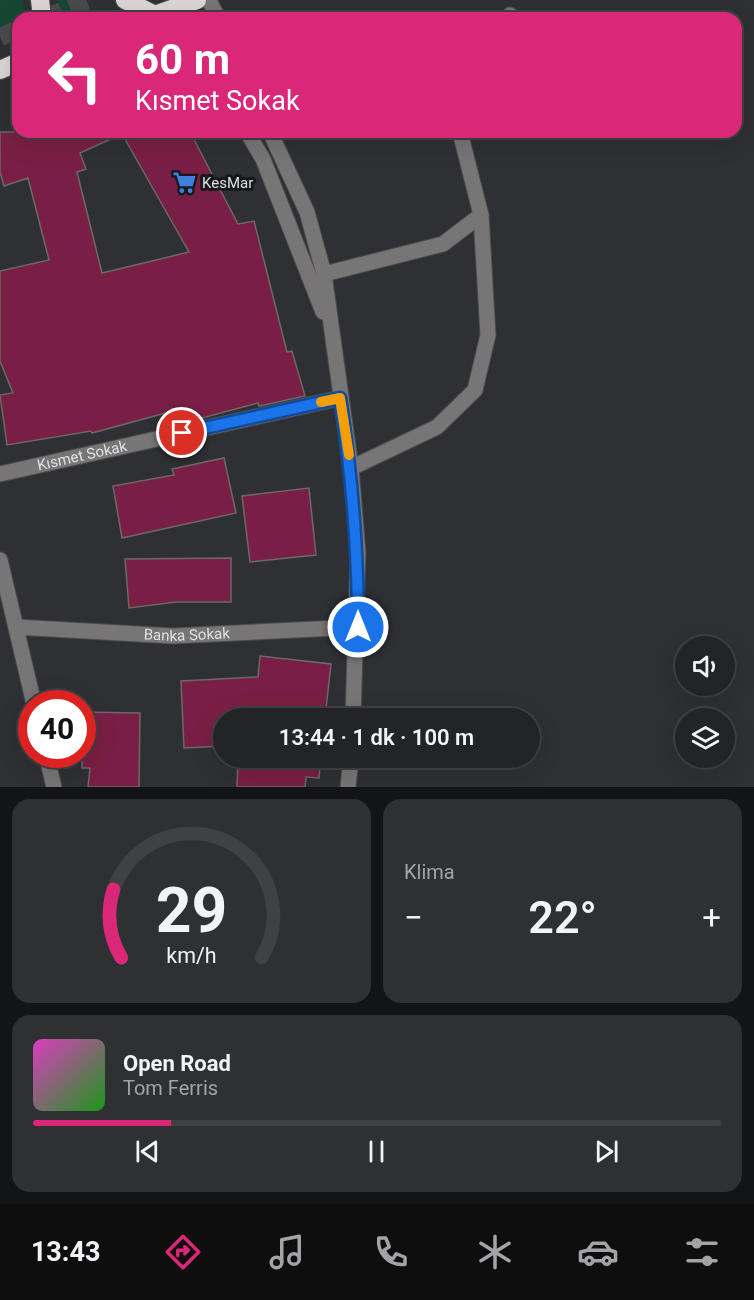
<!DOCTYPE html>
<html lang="tr">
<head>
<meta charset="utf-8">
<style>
  :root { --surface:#222426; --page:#2e3032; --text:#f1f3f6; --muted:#a2a4a7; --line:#3f4143; --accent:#db2777 }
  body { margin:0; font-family:Roboto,sans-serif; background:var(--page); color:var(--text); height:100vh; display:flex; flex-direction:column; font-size:22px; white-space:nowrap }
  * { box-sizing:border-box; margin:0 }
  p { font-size:20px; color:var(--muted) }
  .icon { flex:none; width:33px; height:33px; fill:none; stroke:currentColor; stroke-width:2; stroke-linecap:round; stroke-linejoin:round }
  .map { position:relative; height:787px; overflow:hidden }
  .details { display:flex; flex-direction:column; gap:12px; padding:12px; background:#131415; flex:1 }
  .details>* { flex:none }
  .guide { position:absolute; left:12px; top:12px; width:730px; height:126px; border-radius:18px; box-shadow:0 6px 24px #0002,0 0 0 2px var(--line); background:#db2777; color:#fff; overflow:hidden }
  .controls { position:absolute; left:675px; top:636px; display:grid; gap:12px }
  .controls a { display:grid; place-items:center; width:60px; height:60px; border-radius:50%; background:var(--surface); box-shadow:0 6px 24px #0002,0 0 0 2px var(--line); font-size:30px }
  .speed { position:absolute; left:18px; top:690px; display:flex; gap:12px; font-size:30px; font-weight:700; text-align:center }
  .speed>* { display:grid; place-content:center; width:78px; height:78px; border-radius:50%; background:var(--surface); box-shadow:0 6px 24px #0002,0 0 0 2px var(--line); line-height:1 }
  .speed .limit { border:9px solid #d22; background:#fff; color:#111 }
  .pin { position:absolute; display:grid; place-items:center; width:51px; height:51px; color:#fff; margin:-26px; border:3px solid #fff; border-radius:50%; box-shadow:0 2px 6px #0007 }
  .me { position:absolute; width:66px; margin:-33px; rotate:0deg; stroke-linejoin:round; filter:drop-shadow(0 0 4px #0008) }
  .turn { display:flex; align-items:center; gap:21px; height:126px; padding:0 24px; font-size:27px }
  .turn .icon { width:78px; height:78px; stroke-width:2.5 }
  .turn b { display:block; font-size:42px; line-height:51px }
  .big { font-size:45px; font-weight:600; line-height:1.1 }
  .details .widget { flex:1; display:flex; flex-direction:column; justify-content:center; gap:9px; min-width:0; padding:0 21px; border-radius:18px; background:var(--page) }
  .details .dial { align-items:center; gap:0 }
  .dial svg { height:156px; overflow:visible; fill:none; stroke:var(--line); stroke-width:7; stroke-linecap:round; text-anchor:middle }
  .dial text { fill:var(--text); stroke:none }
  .song { display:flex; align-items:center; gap:18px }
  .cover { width:72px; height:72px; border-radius:9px; background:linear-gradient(135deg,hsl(310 70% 55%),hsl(120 70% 35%)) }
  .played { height:6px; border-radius:3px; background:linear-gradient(90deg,var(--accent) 20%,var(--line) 20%) }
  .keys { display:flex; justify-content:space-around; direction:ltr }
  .heat { display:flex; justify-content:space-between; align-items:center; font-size:33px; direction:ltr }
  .details .tiles { flex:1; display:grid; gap:12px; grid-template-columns:1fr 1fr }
  .widget:last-child { grid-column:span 2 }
  .trip { position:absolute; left:213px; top:708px; width:327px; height:60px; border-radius:30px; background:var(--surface); box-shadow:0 6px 24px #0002,0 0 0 2px var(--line); font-weight:600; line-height:60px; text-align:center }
  .tab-bar { display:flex; height:96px; justify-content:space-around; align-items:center; background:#0e0e0f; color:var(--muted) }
  .tab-bar .icon { width:42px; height:42px }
  .tab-bar .active { color:var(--accent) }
  .tab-bar b { font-size:27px; color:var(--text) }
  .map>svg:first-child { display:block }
</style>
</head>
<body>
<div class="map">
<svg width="754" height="787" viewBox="0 0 754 787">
  <rect width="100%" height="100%" fill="#2e3033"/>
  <path fill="#174733" d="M0,0H23L24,17L18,18L15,39L5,47L0,34Z
    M57,0H78L85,10L91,11L76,18H59Z"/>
  <path fill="#791f45" stroke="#6c6869" stroke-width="1.5" fill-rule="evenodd" d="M0,132H190L238,224L254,221L287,352L292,351L305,396L259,406L258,403L176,425L173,411L92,433L91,431L7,445L0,395L13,393L0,361V271L49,260L28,178L4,186L0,172ZM122,134L189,252L102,273L77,172L86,169L80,153Z
    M224,458L236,513L122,538L113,486L174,475L172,469Z
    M309,488L316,555L250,562L242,496Z
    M231,558V602H176L129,608L125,559Z
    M260,656L331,664L325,718H224V746L184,748L181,681L258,677Z
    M82,712L140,713L139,787H88L90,768H82Z
    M238,758H321L319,778L306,777L305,787H237Z"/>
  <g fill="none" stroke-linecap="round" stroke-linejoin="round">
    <path stroke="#494a4d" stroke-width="18" stroke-dasharray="18 9" stroke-linecap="butt" d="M45,18L89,0
      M0,37L18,29"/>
    <defs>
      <g id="minor">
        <path d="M209,0L218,18"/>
        <path d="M510,15V18"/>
        <path d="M247,132L263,159L323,312"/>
        <path d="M270,132L307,212L324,274L351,468L358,553L353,718"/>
        <path d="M324,274L443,244L481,215L460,132"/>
        <path d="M351,468L437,427L475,390L488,335L481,215"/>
        <path id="s1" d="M0,474L340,398"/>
        <path d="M0,560L34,704"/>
        <path id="s2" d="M16,627L173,636L358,627"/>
        <path d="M46,754L54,787"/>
        <path d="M348,787L351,758"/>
      </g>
      <path id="highway" d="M40,0L42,18
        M125,0L155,15
        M146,18L197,0
        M0,70L18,62"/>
    </defs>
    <use href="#minor" stroke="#4a4c4f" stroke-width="17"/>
    <use href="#highway" stroke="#4a4c4f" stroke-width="20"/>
    <use href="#minor" stroke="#777575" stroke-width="15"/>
    <use href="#highway" stroke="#dbd6d4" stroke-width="18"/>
  </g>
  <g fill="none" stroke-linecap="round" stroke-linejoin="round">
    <defs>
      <path id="route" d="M182,433L340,398C352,475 358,549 358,627"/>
    </defs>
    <use href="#route" stroke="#114b97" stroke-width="15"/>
    <use href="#route" stroke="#1a73e8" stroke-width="10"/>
    <path stroke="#f59e0b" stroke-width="10" d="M321,402L340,398L349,455"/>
  </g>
  <defs>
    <symbol id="supermarket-bare" viewBox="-9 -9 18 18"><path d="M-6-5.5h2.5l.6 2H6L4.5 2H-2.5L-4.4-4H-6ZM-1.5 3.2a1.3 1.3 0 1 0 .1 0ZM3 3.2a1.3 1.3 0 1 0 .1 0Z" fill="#3f7fe0" stroke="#171819" stroke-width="2.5" paint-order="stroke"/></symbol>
  </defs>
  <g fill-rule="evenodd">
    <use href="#supermarket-bare" x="168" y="166" width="33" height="33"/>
  </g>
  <g text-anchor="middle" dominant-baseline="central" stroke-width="6" stroke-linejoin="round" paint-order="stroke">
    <g font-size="15" fill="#dfe0e2" stroke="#171819" text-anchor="start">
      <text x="202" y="183">KesMar</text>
    </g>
    <g font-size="15" fill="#dfe0e2" stroke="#171819">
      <text stroke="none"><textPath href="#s1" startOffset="84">Kısmet Sokak</textPath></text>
      <text stroke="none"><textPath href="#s2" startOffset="171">Banka Sokak</textPath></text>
    </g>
  </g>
</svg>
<div class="controls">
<a><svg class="icon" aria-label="sound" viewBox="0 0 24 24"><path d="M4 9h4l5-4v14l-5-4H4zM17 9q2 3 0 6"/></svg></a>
<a><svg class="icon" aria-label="layers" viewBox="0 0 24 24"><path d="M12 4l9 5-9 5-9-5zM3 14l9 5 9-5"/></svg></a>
</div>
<div class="speed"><div class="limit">40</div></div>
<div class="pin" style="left:182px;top:433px;background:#d93025"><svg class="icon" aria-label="arrive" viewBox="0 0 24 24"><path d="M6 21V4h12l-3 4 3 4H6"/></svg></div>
<svg class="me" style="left:358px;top:627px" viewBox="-20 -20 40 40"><circle r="17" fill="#1a73e8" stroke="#fff" stroke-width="3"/><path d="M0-11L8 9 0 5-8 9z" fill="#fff"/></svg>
<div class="trip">13:44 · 1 dk · 100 m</div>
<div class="guide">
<div class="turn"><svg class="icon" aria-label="left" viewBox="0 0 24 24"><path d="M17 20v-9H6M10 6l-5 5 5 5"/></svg><div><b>60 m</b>Kısmet Sokak</div></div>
</div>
</div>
<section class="details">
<div class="tiles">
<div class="widget dial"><svg viewBox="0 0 100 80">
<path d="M14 69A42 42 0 1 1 86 69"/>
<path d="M14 69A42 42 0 0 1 10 34" stroke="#db2777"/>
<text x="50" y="56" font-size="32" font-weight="700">29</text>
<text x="50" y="72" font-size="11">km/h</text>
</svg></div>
<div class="widget"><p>Klima</p>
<div class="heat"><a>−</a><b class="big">22°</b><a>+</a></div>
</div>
<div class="widget">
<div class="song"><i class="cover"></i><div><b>Open Road</b><p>Tom Ferris</p></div></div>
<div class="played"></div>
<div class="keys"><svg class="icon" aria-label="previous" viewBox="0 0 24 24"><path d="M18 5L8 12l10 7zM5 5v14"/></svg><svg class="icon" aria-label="pause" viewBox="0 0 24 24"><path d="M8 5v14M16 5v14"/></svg><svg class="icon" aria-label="next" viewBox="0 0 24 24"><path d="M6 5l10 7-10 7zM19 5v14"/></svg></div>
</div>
</div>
</section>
<nav class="tab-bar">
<b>13:43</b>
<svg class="icon active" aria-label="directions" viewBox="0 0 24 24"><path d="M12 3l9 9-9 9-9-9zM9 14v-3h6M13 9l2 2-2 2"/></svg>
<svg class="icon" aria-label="music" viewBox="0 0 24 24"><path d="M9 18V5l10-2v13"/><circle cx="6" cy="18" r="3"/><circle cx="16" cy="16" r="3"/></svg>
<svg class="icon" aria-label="phone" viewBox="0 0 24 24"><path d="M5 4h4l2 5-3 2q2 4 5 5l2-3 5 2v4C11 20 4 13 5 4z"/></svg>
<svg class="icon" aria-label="climate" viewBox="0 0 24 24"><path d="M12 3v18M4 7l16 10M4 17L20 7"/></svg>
<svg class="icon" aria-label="car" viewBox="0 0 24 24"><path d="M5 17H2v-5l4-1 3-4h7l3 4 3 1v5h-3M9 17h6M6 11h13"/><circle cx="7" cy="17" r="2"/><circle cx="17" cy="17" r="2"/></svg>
<svg class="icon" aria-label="filters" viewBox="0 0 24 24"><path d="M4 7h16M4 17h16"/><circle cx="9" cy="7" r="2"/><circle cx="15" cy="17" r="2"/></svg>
</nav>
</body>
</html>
